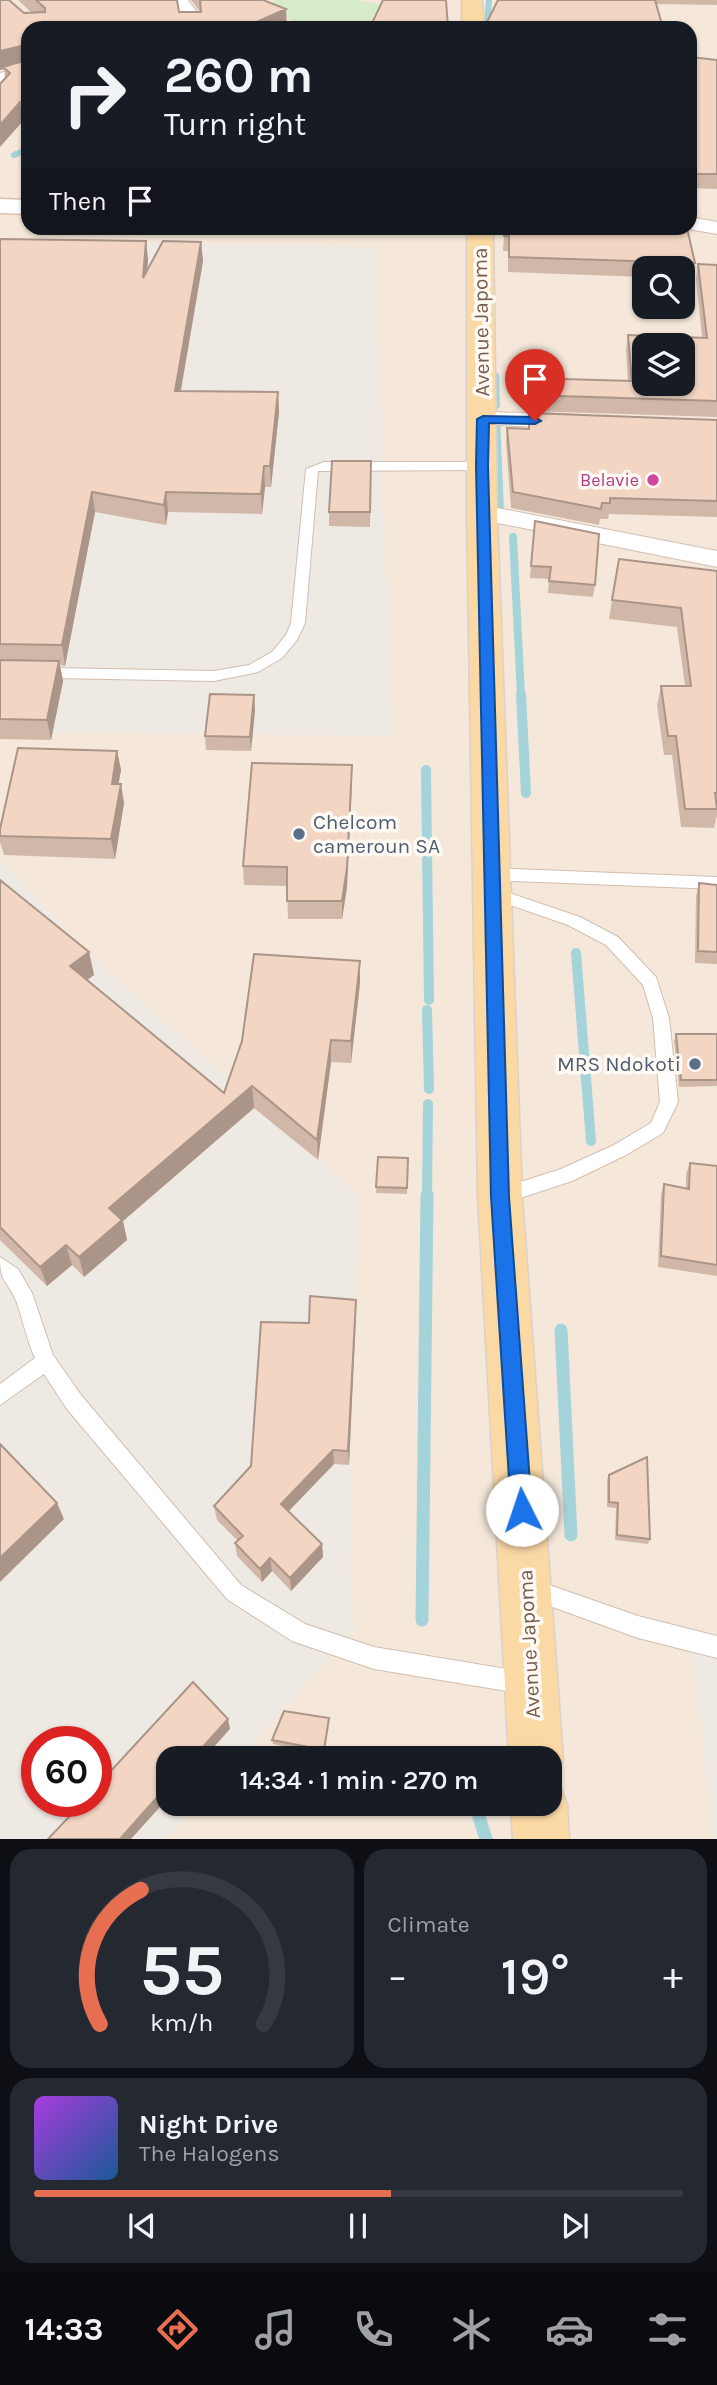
<!DOCTYPE html>
<html lang="en">
<head>
<meta charset="utf-8">
<style>
  :root { --surface:#171b24; --page:#242831; --text:#f1f3f6; --muted:#9ea1a6; --line:#363941; --accent:#e76f51 }
  body { margin:0; font-family:Karla,sans-serif; background:var(--page); color:var(--text); height:100vh; display:flex; flex-direction:column; font-size:26px; white-space:nowrap }
  * { box-sizing:border-box; margin:0 }
  p { font-size:23px; color:var(--muted) }
  .icon { flex:none; width:38px; height:38px; fill:none; stroke:currentColor; stroke-width:2; stroke-linecap:round; stroke-linejoin:round }
  .map { position:relative; height:1839px; overflow:hidden }
  .drawer { display:flex; flex-direction:column; gap:10px; padding:10px; background:#0d0f14; flex:1 }
  .drawer>* { flex:none }
  .top-card { position:absolute; left:21px; top:21px; width:676px; height:214px; border-radius:21px; box-shadow:0 2px 5px #0004; background:#171b24; color:var(--text); overflow:hidden }
  .fabs { position:absolute; left:632px; top:256px; display:grid; gap:14px }
  .fabs a { display:grid; place-items:center; width:63px; height:63px; border-radius:14px; background:var(--surface); box-shadow:0 2px 5px #0004; font-size:35px }
  .speed { position:absolute; left:21px; top:1726px; display:flex; gap:14px; font-size:35px; font-weight:700; text-align:center }
  .speed>* { display:grid; place-content:center; width:91px; height:91px; border-radius:50%; background:var(--surface); box-shadow:0 2px 5px #0004; line-height:1 }
  .speed .limit { border:10px solid #d22; background:#fff; color:#111 }
  .pin { position:absolute; display:grid; place-items:center; width:60px; height:60px; color:#fff; margin:-72px -30px; border-radius:50% 50% 50% 0; rotate:-45deg; box-shadow:0 0 7px #0007 }
  .pin .icon { rotate:45deg }
  .me { position:absolute; width:77px; margin:-38px; rotate:356deg; stroke-linejoin:round; filter:drop-shadow(0 0 5px #0008) }
  .turn { display:flex; align-items:center; gap:24px; height:147px; padding:0 28px; font-size:32px }
  .turn .icon { width:91px; height:91px; stroke-width:2.5 }
  .turn b { display:block; font-size:49px; line-height:60px }
  .then { display:flex; align-items:center; height:66px; padding:0 28px; background:#0003; gap:14px; font-size:26px }
  .big { font-size:52px; font-weight:600; line-height:1.1 }
  .drawer .card { flex:1; display:flex; flex-direction:column; justify-content:center; gap:10px; min-width:0; padding:0 24px; border-radius:21px; background:var(--page) }
  .drawer .dial { align-items:center; gap:0 }
  .dial svg { height:182px; overflow:visible; fill:none; stroke:var(--line); stroke-width:7; stroke-linecap:round; text-anchor:middle }
  .dial text { fill:var(--text); stroke:none }
  .song { display:flex; align-items:center; gap:21px }
  .cover { width:84px; height:84px; border-radius:10px; background:linear-gradient(135deg,hsl(280 70% 55%),hsl(210 70% 35%)) }
  .played { height:7px; border-radius:4px; background:linear-gradient(90deg,var(--accent) 55%,var(--line) 55%) }
  .keys { display:flex; justify-content:space-around; direction:ltr }
  .heat { display:flex; justify-content:space-between; align-items:center; font-size:38px; direction:ltr }
  .drawer .tiles { flex:1; display:grid; gap:10px; grid-template-columns:1fr 1fr }
  .card:last-child { grid-column:span 2 }
  .trip { position:absolute; left:156px; top:1746px; width:406px; height:70px; border-radius:21px; background:var(--surface); box-shadow:0 2px 5px #0004; font-weight:600; line-height:70px; text-align:center }
  .tab-bar { display:flex; height:112px; justify-content:space-around; align-items:center; background:#090b0e; color:var(--muted) }
  .tab-bar .icon { width:49px; height:49px }
  .tab-bar .selected { color:var(--accent) }
  .tab-bar b { font-size:32px; color:var(--text) }
  .map>svg:first-child { display:block }
</style>
</head>
<body>
<div class="map">
<svg width="717" height="1839" viewBox="0 0 717 1839">
  <rect width="100%" height="100%" fill="#fdf6ec"/>
  <path fill="#f5e8da" fill-rule="evenodd" d="M0,0H717V1839H0ZM28,28H690V228H28ZM644,268H682V306H644ZM644,345H682V383H644ZM37,1741H96V1801H37ZM168,1759H550V1804H168Z"/>
  <path fill="#efe9e4" fill-rule="evenodd" d="M0,242L375,247L392,736L0,732Z
    M0,858L96,961L356,1193L350,1572L355,1629L239,1759H168V1804H198L167,1839H0ZM37,1741H96V1801H37Z
    M690,1653L717,1655V1839H713L697,1682Z"/>
  <path fill="#d8ecc9" d="M276,0H357L384,5L376,28H295L297,25L271,4Z"/>
  <g fill="none" stroke-linecap="round" stroke-linejoin="round">
    <path stroke="#a5d3da" stroke-width="6" d="M487,25L489,0
      M14,155L28,149"/>
    <path stroke="#a5d3da" stroke-width="8" d="M495,376L496,405
      M496,417L500,511
      M513,537L521,695"/>
    <path stroke="#a5d3da" stroke-width="10" d="M521,694L526,793
      M426,770L429,1000
      M576,953L591,1141
      M427,1010L429,1089
      M427,1197L428,1104"/>
    <path stroke="#a5d3da" stroke-width="13" d="M561,1330L571,1535
      M422,1620L427,1195
      M475,1804L486,1839"/>
    <defs>
      <path id="lane" d="M324,462H482L488,466L482,470L318,471L305,623L297,640L282,658L258,672L214,681L0,677V667L214,671L249,665L272,652L286,635L291,623L306,469Z
        M491,868L717,877V889L491,880L483,874Z
        M492,887L580,917L618,937L656,977L669,1018L678,1102L663,1133L626,1155L572,1181L502,1204L496,1202L493,1196L496,1190L561,1169L614,1145L651,1123L660,1102L653,1018L643,985L606,945L568,925L487,897L484,893Z
        M0,1257L18,1269L32,1293L53,1355L81,1395L241,1585L305,1624L374,1647L525,1672L533,1675L536,1683L533,1691L525,1694L374,1669L292,1641L227,1599L67,1409L44,1374L0,1405V1384L35,1358C27,1340 23,1321 17,1303C8,1280 0,1285 0,1257Z
        M532,1579L638,1616L717,1636V1658L638,1638L525,1597L521,1590L525,1583Z"/>
      <path id="street" d="M171,0H188L199,15L200,28H182L181,15Z
        M28,66V77L0,84V73Z
        M690,217L717,222V234L683,228H690Z
        M483,412L569,414L577,416L581,421L577,426L569,428L475,424L471,419L475,414Z
        M482,505L717,551V567L473,518L469,513L473,508Z"/>
      <path id="secondary" d="M0,199L28,200V214L0,213Z"/>
      <path id="primary" d="M462,0H482L484,28H462Z
        M467,228H493L497,513L522,1197L563,1759L555,1778L550,1781L559,1784L567,1804L569,1839H513L511,1804H550V1759H509L478,1197L467,513Z"/>
    </defs>
    <use href="#lane" stroke="#d1beb0" stroke-width="2"/>
    <use href="#street" stroke="#d1beb0" stroke-width="2"/>
    <use href="#secondary" stroke="#d6c0b0" stroke-width="3"/>
    <use href="#primary" stroke="#dad1cd" stroke-width="3"/>
    <use href="#lane" fill="#fff" fill-rule="evenodd"/>
    <use href="#street" fill="#fff" fill-rule="evenodd"/>
    <use href="#secondary" fill="#fff" fill-rule="evenodd"/>
    <use href="#primary" fill="#fbd9a5" fill-rule="evenodd"/>
  </g>
  <path fill="#d1b7a8" d="M18,0H177L179,12H200L191,0H263L287,27L28,28V122L23,121L5,78L4,69L0,70L24,13H32Z
    M498,0H717V5L656,4Z
    M690,57L717,60V189L690,188Z
    M504,236L695,263L692,278H682V268H644V277L508,272V251H503Z
    M0,239L146,241L148,260L147,270L201,242L203,261L181,391L278,392L279,412L271,487H265L262,514L168,512L166,525L95,512L65,666L60,665L63,681L51,740L0,739Z
    M698,264L717,265V417L528,411L529,378L628,381L626,350L628,335L702,337L696,279Z
    M529,413L717,420V517L609,514L608,519H600L599,525L511,508L506,443L507,428L528,429Z
    M371,461L370,527L329,526V512Z
    M535,521L595,585L593,597L548,593L549,579L530,578Z
    M619,559L717,571V815L714,828L681,827L672,755H664L657,705L661,686H685L677,627L609,619Z
    M254,695L255,710L251,751L206,750L205,736Z
    M117,751L121,770L118,784L124,803L115,859L4,855L0,842V829Z
    M352,784L347,887L342,919H288L287,886L244,885L243,866Z
    M0,880L89,952L94,975L87,980L224,1093L360,983L351,1063L331,1062L318,1160L254,1108L123,1221L127,1240L84,1277L72,1265L47,1286L0,1240Z
    M699,883L717,885V964L695,963L696,896Z
    M676,1034H717V1086L679,1087L674,1041Z
    M378,1157L408,1158L407,1194L376,1193Z
    M690,1163L717,1166V1276L658,1267L661,1195L664,1184L686,1188V1174Z
    M356,1300L349,1465L334,1464L288,1512L322,1544L323,1557L291,1591L272,1571L262,1582L237,1556L235,1543L238,1541L217,1520L214,1506L251,1466L309,1323Z
    M609,1475L650,1539L648,1544L615,1540L616,1508L607,1507V1480Z
    M329,1718L324,1754L273,1744L272,1740Z"/>
  <path fill="#aa9588" d="M286,9L287,27L284,28H243Z
    M25,45L27,63L3,67L4,69L0,70V51Z
    M20,102L23,121L0,147V125Z
    M146,241L148,260L145,297L143,278Z
    M201,242L203,261L177,411L175,391Z
    M278,392L279,412L271,487L270,466Z
    M264,466L265,487L262,514L261,494Z
    M92,492L95,512L65,666L62,645Z
    M166,492L168,512L166,525L164,505Z
    M59,661L63,681L51,740L47,720Z
    M254,695L255,710L251,751L250,737Z
    M117,751L121,770L115,803L112,784Z
    M352,765L347,887L342,919V901Z
    M121,784L124,803L115,859L111,839Z
    M89,952L94,975L75,989L70,966Z
    M360,961V983L351,1063V1041Z
    M331,1040V1062L318,1160L317,1140Z
    M252,1086L254,1108L123,1221L127,1240L84,1277L79,1257L109,1208Z
    M66,1245L72,1265L47,1286L40,1267Z
    M356,1300V1316L349,1465L348,1451Z
    M333,1450L334,1464L282,1518L281,1504Z
    M57,1503L64,1519L0,1582V1558Z
    M322,1544L323,1557L291,1591L290,1578Z
    M270,1558L272,1571L262,1582L260,1569Z
    M228,1719L230,1729L203,1759H192Z
    M168,1785V1798L131,1839H120Z"/>
  <path fill="#f3d5c3" stroke="#aa9588" stroke-width="2" fill-rule="evenodd" d="M0,0H9L24,13L45,12V8L36,0H177L179,12H201L200,0H263L286,9L243,28H28V104L20,102L0,125V84L10,73L3,67L27,60L28,48L25,45L0,51Z
    M383,0H446L448,28H375L373,21Z
    M498,0H655L663,28H484Z
    M690,57L717,60V174H690Z
    M506,228H687L695,263L509,257V236H504Z
    M0,239L146,241L143,278L163,241L201,242L175,391L278,392L270,466H264L261,494L166,492L164,505L92,492L62,645L0,644Z
    M698,264L717,265V401L529,395V378L632,381L628,335L707,338ZM644,345H682V383H644Z
    M529,413L717,420V501L610,498V503H602L601,509L513,492L507,428L529,429Z
    M332,461H371L370,512H329Z
    M535,521L599,534L595,585L549,581L551,567L531,566Z
    M619,559L717,571V793H715L717,809H685L676,736H668L661,686H691L681,608L612,600Z
    M0,660L59,661L47,720L0,719Z
    M210,694L254,695L250,737L205,736Z
    M18,748L117,751L112,784H121L111,839L0,836V829Z
    M252,763L352,765L347,868L342,901H287V867L243,866Z
    M0,880L89,952L70,966L224,1093L242,1041L254,954L360,961L351,1041L331,1040L317,1140L252,1086L109,1208L122,1220L79,1257L66,1245L40,1267L0,1227Z
    M699,883L717,885V952L698,951Z
    M676,1034H717V1080H681Z
    M378,1157L408,1158L407,1188L376,1187Z
    M690,1163L717,1166V1265L661,1256L664,1184L689,1189Z
    M310,1296L356,1300L348,1451L333,1450L281,1504L322,1544L290,1578L270,1558L260,1569L235,1543L243,1536L214,1506L251,1466L261,1322L309,1323Z
    M0,1444L57,1503L0,1558Z
    M647,1457L650,1539L617,1535L618,1503L609,1502V1475Z
    M193,1682L228,1719L192,1759H168V1785L120,1839H48L84,1801H96V1787Z
    M284,1711L329,1718L324,1750L272,1740Z"/>
  <path fill="#1a73e8" stroke="#114b97" stroke-width="2" d="M483,416L535,417L541,421L535,424L489,423L488,466L509,1197L532,1510L529,1518L522,1521L514,1518L511,1510L491,1197L476,466L477,419Z"/>
  <circle fill="#d1479c" stroke="#fffaf3" stroke-width="2.5" cx="653" cy="480" r="7"/>
  <g fill="#5c6f8a" stroke="#fffaf3" stroke-width="2.5">
    <circle cx="299" cy="834" r="7"/>
    <circle cx="695" cy="1064" r="7"/>
  </g>
  <g text-anchor="middle" dominant-baseline="central" stroke-width="7" stroke-linejoin="round" paint-order="stroke">
    <g font-size="18" fill="#b23c85" stroke="#fffaf3" text-anchor="end">
      <text x="639" y="480">Belavie</text>
    </g>
    <g font-size="21" fill="#7a5c4d" stroke="#fffaf3">
      <text transform="translate(481 322) rotate(-91)">Avenue Japoma</text>
      <text transform="translate(529 1644) rotate(-93)">Avenue Japoma</text>
    </g>
    <g font-size="21" fill="#4e5e75" stroke="#fffaf3" text-anchor="start">
      <text x="313" y="822">Chelcom<tspan x="313" dy="24">cameroun SA</tspan></text>
      <text x="681" y="1064" text-anchor="end">MRS Ndokoti</text>
    </g>
  </g>
</svg>
<div class="fabs">
<a><svg class="icon" aria-label="search" viewBox="0 0 24 24"><circle cx="10" cy="10" r="6"/><path d="M15 15l6 6"/></svg></a>
<a><svg class="icon" aria-label="layers" viewBox="0 0 24 24"><path d="M12 4l9 5-9 5-9-5zM3 14l9 5 9-5"/></svg></a>
</div>
<div class="speed"><div class="limit">60</div></div>
<div class="pin" style="left:535px;top:421px;background:#d93025"><svg class="icon" aria-label="arrive" viewBox="0 0 24 24"><path d="M6 21V4h12l-3 4 3 4H6"/></svg></div>
<svg class="me" style="left:522px;top:1510px" viewBox="-20 -20 40 40"><circle r="19" fill="#fff"/><path d="M0-13L10 11 0 6-10 11z" fill="#1a73e8"/></svg>
<div class="trip">14:34 · 1 min · 270 m</div>
<div class="top-card">
<div class="turn"><svg class="icon" aria-label="right" viewBox="0 0 24 24"><path d="M7 20v-9h11M14 6l5 5-5 5"/></svg><div><b>260 m</b>Turn right</div></div>
<div class="then">Then<svg class="icon" aria-label="arrive" viewBox="0 0 24 24"><path d="M6 21V4h12l-3 4 3 4H6"/></svg></div>
</div>
</div>
<section class="drawer">
<div class="tiles">
<div class="card dial"><svg viewBox="0 0 100 80">
<path d="M14 69A42 42 0 1 1 86 69"/>
<path d="M14 69A42 42 0 0 1 32 10" stroke="#e76f51"/>
<text x="50" y="56" font-size="32" font-weight="700">55</text>
<text x="50" y="72" font-size="11">km/h</text>
</svg></div>
<div class="card"><p>Climate</p>
<div class="heat"><a>−</a><b class="big">19°</b><a>+</a></div>
</div>
<div class="card">
<div class="song"><i class="cover"></i><div><b>Night Drive</b><p>The Halogens</p></div></div>
<div class="played"></div>
<div class="keys"><svg class="icon" aria-label="previous" viewBox="0 0 24 24"><path d="M18 5L8 12l10 7zM5 5v14"/></svg><svg class="icon" aria-label="pause" viewBox="0 0 24 24"><path d="M8 5v14M16 5v14"/></svg><svg class="icon" aria-label="next" viewBox="0 0 24 24"><path d="M6 5l10 7-10 7zM19 5v14"/></svg></div>
</div>
</div>
</section>
<nav class="tab-bar">
<b>14:33</b>
<svg class="icon selected" aria-label="directions" viewBox="0 0 24 24"><path d="M12 3l9 9-9 9-9-9zM9 14v-3h6M13 9l2 2-2 2"/></svg>
<svg class="icon" aria-label="music" viewBox="0 0 24 24"><path d="M9 18V5l10-2v13"/><circle cx="6" cy="18" r="3"/><circle cx="16" cy="16" r="3"/></svg>
<svg class="icon" aria-label="phone" viewBox="0 0 24 24"><path d="M5 4h4l2 5-3 2q2 4 5 5l2-3 5 2v4C11 20 4 13 5 4z"/></svg>
<svg class="icon" aria-label="climate" viewBox="0 0 24 24"><path d="M12 3v18M4 7l16 10M4 17L20 7"/></svg>
<svg class="icon" aria-label="car" viewBox="0 0 24 24"><path d="M5 17H2v-5l4-1 3-4h7l3 4 3 1v5h-3M9 17h6M6 11h13"/><circle cx="7" cy="17" r="2"/><circle cx="17" cy="17" r="2"/></svg>
<svg class="icon" aria-label="filters" viewBox="0 0 24 24"><path d="M4 7h16M4 17h16"/><circle cx="9" cy="7" r="2"/><circle cx="15" cy="17" r="2"/></svg>
</nav>
</body>
</html>
